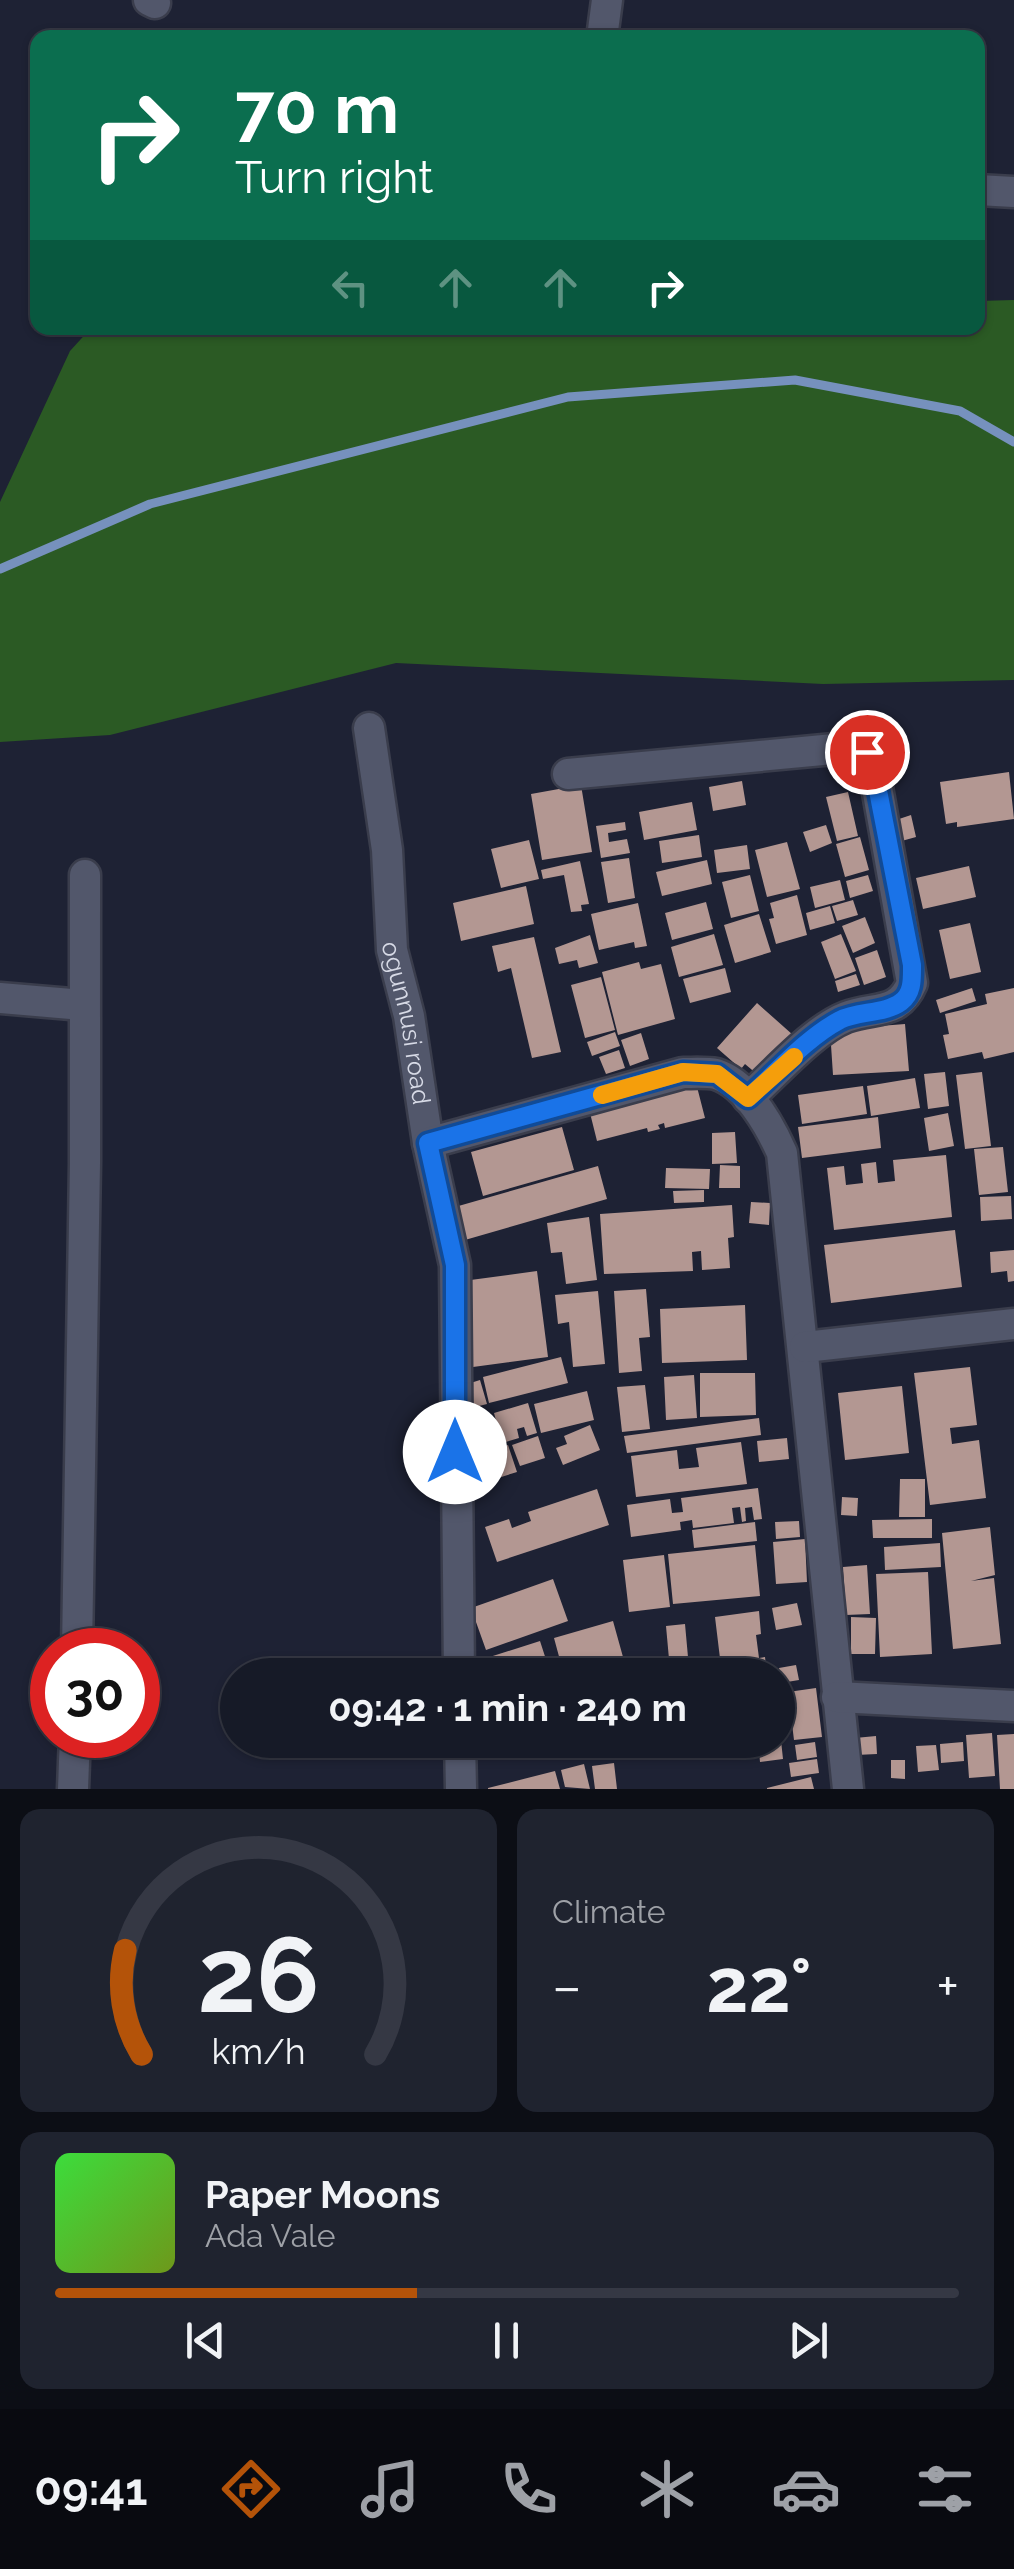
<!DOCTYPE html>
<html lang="en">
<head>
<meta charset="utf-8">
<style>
  :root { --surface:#161a27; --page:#1f232f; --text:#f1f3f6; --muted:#9ea1a7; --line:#353844; --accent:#b45309 }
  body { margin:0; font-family:Raleway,sans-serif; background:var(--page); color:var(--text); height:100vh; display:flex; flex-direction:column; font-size:38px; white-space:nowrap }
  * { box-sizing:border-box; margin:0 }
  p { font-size:32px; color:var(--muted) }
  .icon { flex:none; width:55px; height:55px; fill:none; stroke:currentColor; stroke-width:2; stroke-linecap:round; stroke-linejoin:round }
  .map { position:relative; height:1789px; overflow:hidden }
  .drawer { display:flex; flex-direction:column; gap:20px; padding:20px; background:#0c0e15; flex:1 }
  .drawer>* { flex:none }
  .guide { position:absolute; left:30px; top:30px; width:955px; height:305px; border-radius:20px; box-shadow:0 2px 8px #0004,0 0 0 2px var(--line); background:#0b6e4f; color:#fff; overflow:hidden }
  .speed { position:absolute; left:30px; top:1628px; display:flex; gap:20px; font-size:50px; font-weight:700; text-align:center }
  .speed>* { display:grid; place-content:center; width:130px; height:130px; border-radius:50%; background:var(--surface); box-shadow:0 2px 8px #0004,0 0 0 2px var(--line); line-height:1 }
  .speed .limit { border:15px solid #d22; background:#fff; color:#111 }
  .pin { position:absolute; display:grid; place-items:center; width:85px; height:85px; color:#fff; margin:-42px; border:5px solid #fff; border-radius:50%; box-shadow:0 2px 10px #0007 }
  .me { position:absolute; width:110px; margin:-55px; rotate:0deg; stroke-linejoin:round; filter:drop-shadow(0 0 8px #0008) }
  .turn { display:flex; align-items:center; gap:35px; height:210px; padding:0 40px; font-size:45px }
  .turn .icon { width:130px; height:130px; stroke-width:2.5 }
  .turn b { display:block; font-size:70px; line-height:85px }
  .lanes { display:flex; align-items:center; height:95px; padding:0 40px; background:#0003; justify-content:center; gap:50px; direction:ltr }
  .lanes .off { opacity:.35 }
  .big { font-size:75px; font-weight:700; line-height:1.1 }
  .drawer .tile { flex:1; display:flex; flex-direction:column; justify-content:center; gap:15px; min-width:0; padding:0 35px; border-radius:20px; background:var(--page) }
  .drawer .dial { align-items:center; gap:0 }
  .dial svg { height:260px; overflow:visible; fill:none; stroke:var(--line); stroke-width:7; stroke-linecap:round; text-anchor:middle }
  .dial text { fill:var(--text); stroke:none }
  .song { display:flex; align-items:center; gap:30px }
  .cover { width:120px; height:120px; border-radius:15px; background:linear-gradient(135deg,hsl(120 70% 55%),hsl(80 70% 35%)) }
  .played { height:10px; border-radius:5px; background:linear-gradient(90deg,var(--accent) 40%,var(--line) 40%) }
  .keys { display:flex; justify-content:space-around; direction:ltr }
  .heat { display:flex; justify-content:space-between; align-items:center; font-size:55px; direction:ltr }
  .drawer .tiles { flex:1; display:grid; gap:20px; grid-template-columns:1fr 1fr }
  .tile:last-child { grid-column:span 2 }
  .trip { position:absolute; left:220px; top:1658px; width:575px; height:100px; border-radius:50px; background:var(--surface); box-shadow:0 2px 8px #0004,0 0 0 2px var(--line); font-weight:700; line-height:100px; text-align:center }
  .menu { display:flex; height:160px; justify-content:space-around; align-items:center; background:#090a10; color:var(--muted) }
  .menu .icon { width:70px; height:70px }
  .menu .on { color:var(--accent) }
  .menu b { font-size:45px; color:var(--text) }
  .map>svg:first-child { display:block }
</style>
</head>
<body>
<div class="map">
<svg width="1014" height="1789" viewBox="0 0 1014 1789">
  <rect width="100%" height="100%" fill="#1e2234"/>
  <path fill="#2b5a24" d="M1014,300V680L823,684L396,663L110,735L0,742V502L70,351L91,328H978V301Z"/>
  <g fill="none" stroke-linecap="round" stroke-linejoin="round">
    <path stroke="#7691bd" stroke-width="9" d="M0,569L150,504L568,397L795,380L960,411L1014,442"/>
  </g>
  <path fill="#b39792" d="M1009,772L1014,819L957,827V822L946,824L940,782Z
    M742,781L746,805L713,811L709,787Z
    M581,785L592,852L542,860L531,794Z
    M848,792L858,836L837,841L826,797Z
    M692,802L697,830L644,840L639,812Z
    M911,815L916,837L898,842L893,821Z
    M625,822L626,830L608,833L609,842L627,839L630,853L601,858L596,826Z
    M826,825L832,843L810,852L803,832Z
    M699,835L702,857L662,863L659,841Z
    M860,837L869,870L845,877L836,844Z
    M529,840L539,879L501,888L491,849Z
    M787,842L800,889L767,897L755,850Z
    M747,845L750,869L717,873L714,850Z
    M629,858L635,898L608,903L601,862Z
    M707,860L712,884L662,896L656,872Z
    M580,861L589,904L581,905L582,911L571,912L564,875L543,879L541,870Z
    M969,866L976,897L923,909L916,878Z
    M750,875L759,911L731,918L722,882Z
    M868,875L873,891L850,898L846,881Z
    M840,880L845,900L815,908L810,887Z
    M526,886L534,924L461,941L453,903Z
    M797,895L807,935L776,944L769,919L774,918L770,903Z
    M853,900L858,915L837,921L832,906Z
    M706,902L713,929L672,940L665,913Z
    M638,903L647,946L635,948L634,942L599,950L591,914Z
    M830,906L835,923L810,930L806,913Z
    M759,914L771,952L735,963L724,925Z
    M865,917L875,943L853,953L842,926Z
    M970,923L981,972L950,979L939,930Z
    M714,934L723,965L679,977L671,947Z
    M841,934L856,971L835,979L821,942Z
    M590,935L598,963L579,968L577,960L559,964L555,948Z
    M534,937L561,1052L532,1058L511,968L498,972L492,946Z
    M877,950L886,977L864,985L855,958Z
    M639,962L641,969L661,964L675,1019L618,1035L602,972Z
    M725,968L731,992L690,1003L683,979Z
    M856,974L860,985L838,992L835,981Z
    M601,977L615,1030L585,1038L571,985Z
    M972,988L976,1001L940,1013L936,1000Z
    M1014,988V1052L984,1059L982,1052L948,1059L943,1035L949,1034L945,1014L987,1004L985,994Z
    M757,1003L793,1035L758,1075L745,1064L741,1069L717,1048Z
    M905,1024L909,1071L833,1075L830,1030Z
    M615,1032L620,1046L592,1056L587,1042Z
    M641,1033L649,1059L630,1066L621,1040Z
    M619,1050L625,1068L606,1074L599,1057Z
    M945,1072L949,1106L928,1109L924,1074Z
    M982,1072L991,1146L965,1149L956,1075Z
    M915,1078L920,1108L871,1116L867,1086Z
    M696,1083L705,1118L665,1128L664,1123L658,1125L660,1129L648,1132L647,1128L597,1141L589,1109Z
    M863,1086L867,1114L802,1124L798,1095Z
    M948,1113L954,1146L929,1151L924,1118Z
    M878,1117L881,1148L802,1158L798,1127Z
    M562,1127L574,1170L483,1196L471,1152Z
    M735,1132L737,1163L712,1164V1133Z
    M1003,1147L1008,1192L979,1195L974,1149Z
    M946,1155L952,1217L834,1230L827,1168L844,1166L846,1185L863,1183L861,1164L876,1162L878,1183L895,1181L893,1160Z
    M720,1165L740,1166V1188H719Z
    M598,1166L607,1199L458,1242L448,1209Z
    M666,1168L710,1169L709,1189L665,1188Z
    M704,1190V1202L674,1203L673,1191Z
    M1011,1196L1012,1219L981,1221L980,1197Z
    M751,1202L770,1203L769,1225L749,1223Z
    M732,1205L734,1237L728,1238L730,1268L702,1270L701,1251L692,1252L693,1271L604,1274L600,1214Z
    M589,1217L597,1280L566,1284L562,1252L551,1253L547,1223Z
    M955,1230L962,1287L831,1303L824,1245Z
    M1014,1250V1281L1008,1282L1007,1271L991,1273L990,1252Z
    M537,1271L548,1357L473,1367L463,1281Z
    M646,1289L650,1337L639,1338L642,1371L619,1373L614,1291Z
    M598,1291L605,1364L573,1367L569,1322L558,1324L555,1295Z
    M745,1305L747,1360L662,1363L660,1309Z
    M561,1357L568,1383L489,1403L483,1377Z
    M970,1367L977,1425L950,1428L952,1444L979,1440L986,1498L930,1505L914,1373Z
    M700,1373H755L756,1415L700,1417Z
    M694,1375L697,1418L666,1420L664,1377Z
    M480,1380L487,1404L467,1409L461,1386Z
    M645,1385L650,1429L622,1432L617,1387Z
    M902,1386L909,1453L845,1460L838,1393Z
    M587,1391L594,1420L541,1433L534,1404Z
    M528,1403L537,1433L527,1436L524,1427L517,1429L519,1438L502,1443L494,1413Z
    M759,1418L761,1435L627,1453L624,1436Z
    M590,1425L600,1450L563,1465L556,1448L567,1444L564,1436Z
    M538,1436L545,1458L520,1466L512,1445Z
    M787,1438L789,1459L759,1462L757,1441Z
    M741,1442L747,1484L636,1497L631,1456L677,1450L679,1469L699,1467L696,1448Z
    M508,1445L517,1472L495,1479L486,1452Z
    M900,1479H925V1517H899Z
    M758,1488L762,1519L754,1520L752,1507L745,1508L746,1521L742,1522L740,1507L732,1508L734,1523L693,1528L692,1520L680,1522L681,1530L631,1537L627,1505L670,1499L672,1513L683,1512L681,1498Z
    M597,1489L609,1525L497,1562L485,1527L509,1519L512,1528L531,1521L528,1512Z
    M842,1497L858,1498L857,1516L841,1515Z
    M932,1519V1538H873L872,1520Z
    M799,1521L800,1537L776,1539L775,1522Z
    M755,1522L757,1541L694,1548L692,1530Z
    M990,1527L995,1575L971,1581L994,1578L1001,1644L953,1649L942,1533Z
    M805,1539L807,1582L776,1584L773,1542Z
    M940,1543L941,1567L885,1570L884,1547Z
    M755,1545L760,1596L673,1604L668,1554Z
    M664,1555L670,1607L629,1612L623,1560Z
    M867,1565L870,1614L846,1615L843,1567Z
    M928,1572L932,1654L880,1657L876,1574Z
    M553,1579L568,1621L486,1650L471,1608Z
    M797,1603L802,1625L776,1630L772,1608Z
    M759,1611L761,1634L756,1635L759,1658L765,1657L767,1675H722L715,1617Z
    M851,1617L876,1618L875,1654H851Z
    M613,1621L628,1675H564L554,1638Z
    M685,1624L688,1657L669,1659L666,1626Z
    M540,1641L551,1675H479L474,1662Z
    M796,1665L799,1680L781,1683L779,1668Z
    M816,1688L822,1737L794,1740L788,1692Z
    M778,1731H780L783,1759L760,1762L758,1740H778Z
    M992,1733L995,1776L969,1778L966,1735Z
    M1014,1734V1789H1000L997,1735Z
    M876,1736L877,1754L856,1755L855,1738Z
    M502,1740L505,1752L477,1759L474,1747Z
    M815,1742L817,1757L797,1760L795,1745Z
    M963,1742L964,1761L941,1763L940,1744Z
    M936,1745L939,1770L918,1772L916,1746Z
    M817,1759L819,1773L791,1777L789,1763Z
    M891,1760H905V1779L891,1778Z
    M614,1763L617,1789H595L592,1766Z
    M584,1764L590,1789L565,1787L561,1770Z
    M555,1771L560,1789H488V1788Z
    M811,1777L814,1789H767V1788Z"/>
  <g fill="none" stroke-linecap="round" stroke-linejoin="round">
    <defs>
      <g id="minor">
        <path d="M149,0L155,3"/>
        <path d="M602,38L607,0"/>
        <path d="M978,190L1014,192"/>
        <path id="s1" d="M369,728L387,850L392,950L409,1016L428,1143L455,1265L459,1675"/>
        <path d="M568,774L855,747L867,752L873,765L912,983C898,1016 875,1006 846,1017C813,1030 775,1074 748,1098"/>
        <path d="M0,998L83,1005"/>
        <path d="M428,1143L683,1073C693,1073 706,1072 716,1074C747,1084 770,1126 782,1153L848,1789"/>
        <path d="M805,1347L1014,1324"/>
        <path d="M77,1650L85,1163V875"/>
        <path d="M837,1697L1014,1706"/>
        <path d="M460,1740L461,1789"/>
        <path d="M73,1789L75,1735"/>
      </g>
    </defs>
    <use href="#minor" stroke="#3a3d4c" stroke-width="35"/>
    <use href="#minor" stroke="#52576b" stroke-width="30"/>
  </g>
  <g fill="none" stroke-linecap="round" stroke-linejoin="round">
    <defs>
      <path id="route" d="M455,1452V1265L428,1143L683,1072L717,1074L748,1098C777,1072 806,1038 840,1020C858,1011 885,1014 901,1002C913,993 912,979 912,965L873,765L867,752"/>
    </defs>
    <use href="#route" stroke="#114b97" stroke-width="25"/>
    <use href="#route" stroke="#1a73e8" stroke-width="18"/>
    <path stroke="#f59e0b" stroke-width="18" d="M602,1095L683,1072L717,1074L748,1098L794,1057"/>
  </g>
  <g text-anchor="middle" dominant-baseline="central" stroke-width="10" stroke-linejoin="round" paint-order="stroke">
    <g font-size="25" fill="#d7dae6" stroke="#0a0c14">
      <text stroke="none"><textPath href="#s1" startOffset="298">ogunnusi road</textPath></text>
    </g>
  </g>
</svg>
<div class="speed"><div class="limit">30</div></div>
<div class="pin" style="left:867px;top:752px;background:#d93025"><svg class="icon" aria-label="arrive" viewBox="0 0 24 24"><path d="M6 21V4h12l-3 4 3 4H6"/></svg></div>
<svg class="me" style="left:455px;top:1452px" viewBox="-20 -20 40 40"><circle r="19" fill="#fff"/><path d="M0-13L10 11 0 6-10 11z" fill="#1a73e8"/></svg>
<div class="trip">09:42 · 1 min · 240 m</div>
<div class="guide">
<div class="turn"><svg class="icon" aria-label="right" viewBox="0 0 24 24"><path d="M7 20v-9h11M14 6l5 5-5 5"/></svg><div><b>70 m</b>Turn right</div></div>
<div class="lanes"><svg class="icon off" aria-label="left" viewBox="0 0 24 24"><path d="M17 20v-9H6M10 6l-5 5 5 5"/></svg><svg class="icon off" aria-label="ahead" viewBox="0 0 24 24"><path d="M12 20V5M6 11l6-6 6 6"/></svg><svg class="icon off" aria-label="ahead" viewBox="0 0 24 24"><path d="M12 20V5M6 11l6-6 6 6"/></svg><svg class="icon" aria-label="right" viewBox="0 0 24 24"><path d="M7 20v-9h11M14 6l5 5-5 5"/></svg></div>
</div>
</div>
<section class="drawer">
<div class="tiles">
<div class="tile dial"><svg viewBox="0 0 100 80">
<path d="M14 69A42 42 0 1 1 86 69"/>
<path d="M14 69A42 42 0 0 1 9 37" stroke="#b45309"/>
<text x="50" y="56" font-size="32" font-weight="700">26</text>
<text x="50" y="72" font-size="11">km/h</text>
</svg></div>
<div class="tile"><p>Climate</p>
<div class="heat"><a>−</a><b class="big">22°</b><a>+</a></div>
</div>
<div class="tile">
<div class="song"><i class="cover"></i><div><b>Paper Moons</b><p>Ada Vale</p></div></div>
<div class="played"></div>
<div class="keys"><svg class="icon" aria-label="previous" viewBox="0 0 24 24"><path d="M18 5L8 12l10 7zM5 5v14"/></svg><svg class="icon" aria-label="pause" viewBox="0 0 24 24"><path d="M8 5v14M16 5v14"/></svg><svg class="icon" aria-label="next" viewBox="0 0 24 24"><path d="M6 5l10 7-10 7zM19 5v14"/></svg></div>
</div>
</div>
</section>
<nav class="menu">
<b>09:41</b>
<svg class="icon on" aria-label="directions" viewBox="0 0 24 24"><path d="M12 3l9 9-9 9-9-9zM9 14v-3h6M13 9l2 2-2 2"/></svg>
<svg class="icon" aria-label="music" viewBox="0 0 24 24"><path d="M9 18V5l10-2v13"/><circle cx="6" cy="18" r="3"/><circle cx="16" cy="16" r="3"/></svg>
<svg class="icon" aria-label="phone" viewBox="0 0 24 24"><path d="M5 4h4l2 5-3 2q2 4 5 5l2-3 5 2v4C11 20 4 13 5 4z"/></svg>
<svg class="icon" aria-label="climate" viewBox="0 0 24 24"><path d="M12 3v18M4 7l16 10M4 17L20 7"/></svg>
<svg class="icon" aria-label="car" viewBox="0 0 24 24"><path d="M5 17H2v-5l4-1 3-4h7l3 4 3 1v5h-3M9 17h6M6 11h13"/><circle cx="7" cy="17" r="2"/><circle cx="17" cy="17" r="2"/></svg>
<svg class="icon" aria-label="filters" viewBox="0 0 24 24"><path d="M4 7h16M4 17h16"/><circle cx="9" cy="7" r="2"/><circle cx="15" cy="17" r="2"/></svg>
</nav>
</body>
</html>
